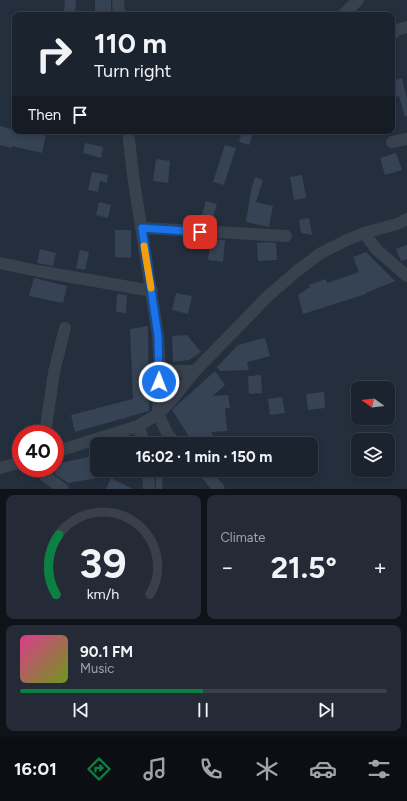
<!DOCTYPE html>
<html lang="en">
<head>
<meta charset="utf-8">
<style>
  :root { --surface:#1b232e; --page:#242b36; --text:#f1f3f6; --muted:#a0a4aa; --line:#39404a; --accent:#0b8043 }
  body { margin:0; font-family:Figtree,sans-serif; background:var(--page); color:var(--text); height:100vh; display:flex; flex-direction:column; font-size:15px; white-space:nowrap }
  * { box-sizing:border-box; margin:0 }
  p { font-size:13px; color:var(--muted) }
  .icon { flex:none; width:22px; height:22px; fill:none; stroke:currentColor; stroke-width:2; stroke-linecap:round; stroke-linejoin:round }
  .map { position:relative; height:489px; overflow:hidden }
  .panel { display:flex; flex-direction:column; gap:6px; padding:6px; background:#0f1319; flex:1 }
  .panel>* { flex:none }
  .top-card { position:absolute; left:12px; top:12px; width:383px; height:122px; border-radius:8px; box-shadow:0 2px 6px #0003,0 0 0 1px var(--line); background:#1b232e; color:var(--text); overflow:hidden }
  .needle { width:26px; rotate:284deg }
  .fabs { position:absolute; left:351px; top:381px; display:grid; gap:8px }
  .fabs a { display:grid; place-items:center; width:44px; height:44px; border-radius:8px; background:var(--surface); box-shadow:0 2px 6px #0003,0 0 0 1px var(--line); font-size:20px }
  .speed { position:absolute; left:12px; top:425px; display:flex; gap:8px; font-size:20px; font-weight:700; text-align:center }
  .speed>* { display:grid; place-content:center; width:52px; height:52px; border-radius:50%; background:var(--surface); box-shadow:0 2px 6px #0003,0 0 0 1px var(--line); line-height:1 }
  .speed .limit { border:6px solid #d22; background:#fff; color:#111 }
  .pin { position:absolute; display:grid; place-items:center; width:34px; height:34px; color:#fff; margin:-17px; border-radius:8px; box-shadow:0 2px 6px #0006 }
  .me { position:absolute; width:44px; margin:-22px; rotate:1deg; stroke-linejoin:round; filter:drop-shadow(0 0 3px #0008) }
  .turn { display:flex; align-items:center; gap:14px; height:84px; padding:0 16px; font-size:18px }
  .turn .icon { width:52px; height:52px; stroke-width:2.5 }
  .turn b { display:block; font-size:28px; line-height:34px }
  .then { display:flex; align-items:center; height:38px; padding:0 16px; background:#0003; gap:8px; font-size:15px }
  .big { font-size:30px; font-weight:700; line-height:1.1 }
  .panel .tile { flex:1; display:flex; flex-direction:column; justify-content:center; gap:6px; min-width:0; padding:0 14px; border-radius:8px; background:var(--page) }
  .panel .dial { align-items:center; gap:0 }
  .dial svg { height:104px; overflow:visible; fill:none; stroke:var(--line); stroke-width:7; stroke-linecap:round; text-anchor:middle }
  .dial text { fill:var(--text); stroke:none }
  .song { display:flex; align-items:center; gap:12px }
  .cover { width:48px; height:48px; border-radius:6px; background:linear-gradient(135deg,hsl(330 70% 55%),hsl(80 70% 35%)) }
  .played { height:4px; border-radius:2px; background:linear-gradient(90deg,var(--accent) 50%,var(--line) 50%) }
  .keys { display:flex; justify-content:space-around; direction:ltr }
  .heat { display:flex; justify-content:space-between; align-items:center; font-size:22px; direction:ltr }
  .panel .tiles { flex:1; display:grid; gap:6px; grid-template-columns:1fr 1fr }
  .tile:last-child { grid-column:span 2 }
  .trip { position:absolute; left:90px; top:437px; width:228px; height:40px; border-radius:8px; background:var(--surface); box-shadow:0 2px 6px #0003,0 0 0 1px var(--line); font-weight:700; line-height:40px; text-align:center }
  .tab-bar { display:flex; height:64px; justify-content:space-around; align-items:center; background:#0b0e12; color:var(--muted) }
  .tab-bar .icon { width:28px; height:28px }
  .tab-bar .selected { color:var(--accent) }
  .tab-bar b { font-size:18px; color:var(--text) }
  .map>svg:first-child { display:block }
</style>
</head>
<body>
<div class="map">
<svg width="407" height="489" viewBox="0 0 407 489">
  <rect width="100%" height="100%" fill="#242f3e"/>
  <path fill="#364354" d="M65,0H76L75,15H64Z
    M95,0H111V15H95Z
    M402,78L407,99V116L405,117L399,96L392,98V81Z
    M0,126L15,130V131H28L46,135L42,153L12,146V148L0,145Z
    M242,131H254L249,145L239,142Z
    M85,143L103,147L101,158L83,153Z
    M225,145L236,148L224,185L213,182Z
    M396,153L402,170L385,175L380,158Z
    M156,159L170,161L168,183L153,181Z
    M92,172L108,175L107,183L100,181L98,192L88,190Z
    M302,175L306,198L294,200L290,177Z
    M255,177L263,180L256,202L273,206L269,227L246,222L251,190Z
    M206,201L217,204L212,221L201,218Z
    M99,202L111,205L108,218L96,215Z
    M309,218L312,235L301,233L299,220Z
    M115,230H131V258L115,257Z
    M211,239L225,240L223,262L208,260Z
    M265,242L276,243L277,260L258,261L257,243Z
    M407,245V259L401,261L396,249Z
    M40,249L56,253L53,266L37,263Z
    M80,250L89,252L85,270L76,268Z
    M366,252L395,281L366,293V294L303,314L298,295L310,287L309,285L326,279L327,283L359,272L353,257Z
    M34,278L67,286L63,303L29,296Z
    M176,293L192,296L188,314L172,310Z
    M117,294L127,295L126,313L116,312Z
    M148,326L149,411L75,432L71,415L133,399L130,329Z
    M187,335L201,352L189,360L173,362L172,336Z
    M265,338L270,356L247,362L249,370L220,371L217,367L238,345Z
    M215,371L225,385L213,396L228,395L230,408H225L227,431L211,432L214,438L206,444H194L172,410Z
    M261,375L262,393L249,394L248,376Z
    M324,392L325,408L308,410L306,394Z
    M282,397L285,413L270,415L268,399Z
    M97,455V470H120L121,474L68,483L55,474L56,464Z
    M156,470H163L162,489H156Z
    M111,478L133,489H106Z"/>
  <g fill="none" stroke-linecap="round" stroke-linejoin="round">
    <path stroke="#38414e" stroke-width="12" d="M118,0L119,15
      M343,15L358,0
      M392,34L397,30L407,27
      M128,131L133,175L158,336L160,366L158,414L168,435L177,444
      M392,142L407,139
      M142,228L286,236
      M364,233L377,250L407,276
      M0,263L38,271L152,291
      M160,366L173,371H195
      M138,426L145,444
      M45,434L54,372L65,328
      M55,452L138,426L158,414L170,402L195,371L269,295L297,271L321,253L347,240L364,233L397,224L407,219
      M0,468L21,462
      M41,468L45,476L63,489
      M148,470L149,489
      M203,470L219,489"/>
  </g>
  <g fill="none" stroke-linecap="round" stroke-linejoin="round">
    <defs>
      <path id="route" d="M159,382L158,336L142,228L200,232"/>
    </defs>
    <use href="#route" stroke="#114b97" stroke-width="10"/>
    <use href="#route" stroke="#1a73e8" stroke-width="7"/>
    <path stroke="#f59e0b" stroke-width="7" d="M144,246L151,288"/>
  </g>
</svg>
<div class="fabs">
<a><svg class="needle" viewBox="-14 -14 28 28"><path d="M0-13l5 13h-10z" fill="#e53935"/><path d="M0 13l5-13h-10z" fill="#a0a4aa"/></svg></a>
<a><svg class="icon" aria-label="layers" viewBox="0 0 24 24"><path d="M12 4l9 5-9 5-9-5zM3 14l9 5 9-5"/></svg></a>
</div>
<div class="speed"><div class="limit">40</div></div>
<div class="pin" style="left:200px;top:232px;background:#d93025"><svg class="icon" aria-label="arrive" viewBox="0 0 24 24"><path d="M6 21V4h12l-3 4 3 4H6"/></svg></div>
<svg class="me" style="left:159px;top:382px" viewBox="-20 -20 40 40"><circle r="17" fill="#1a73e8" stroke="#fff" stroke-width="3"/><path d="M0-11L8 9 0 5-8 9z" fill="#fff"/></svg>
<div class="trip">16:02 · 1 min · 150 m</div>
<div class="top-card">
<div class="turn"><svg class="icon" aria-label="right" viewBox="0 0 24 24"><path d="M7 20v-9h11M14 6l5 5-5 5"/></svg><div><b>110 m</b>Turn right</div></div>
<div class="then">Then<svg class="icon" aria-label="arrive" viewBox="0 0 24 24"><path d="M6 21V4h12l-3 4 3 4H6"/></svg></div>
</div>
</div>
<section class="panel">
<div class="tiles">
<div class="tile dial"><svg viewBox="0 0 100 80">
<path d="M14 69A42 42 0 1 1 86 69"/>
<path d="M14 69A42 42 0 0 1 16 23" stroke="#0b8043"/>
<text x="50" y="56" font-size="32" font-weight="700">39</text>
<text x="50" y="72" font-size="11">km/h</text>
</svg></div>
<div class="tile"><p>Climate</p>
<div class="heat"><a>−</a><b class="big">21.5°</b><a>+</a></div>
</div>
<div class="tile">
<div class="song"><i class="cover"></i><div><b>90.1 FM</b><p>Music</p></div></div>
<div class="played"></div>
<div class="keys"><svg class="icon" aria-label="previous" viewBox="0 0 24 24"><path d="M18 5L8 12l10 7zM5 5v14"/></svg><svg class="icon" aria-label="pause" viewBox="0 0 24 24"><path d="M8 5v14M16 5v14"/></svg><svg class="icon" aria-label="next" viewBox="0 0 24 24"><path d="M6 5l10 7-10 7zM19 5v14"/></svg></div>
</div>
</div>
</section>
<nav class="tab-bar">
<b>16:01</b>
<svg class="icon selected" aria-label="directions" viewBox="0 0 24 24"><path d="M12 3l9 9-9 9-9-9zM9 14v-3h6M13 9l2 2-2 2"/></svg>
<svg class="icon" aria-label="music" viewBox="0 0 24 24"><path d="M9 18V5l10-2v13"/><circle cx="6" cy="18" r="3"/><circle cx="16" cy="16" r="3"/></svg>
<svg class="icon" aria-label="phone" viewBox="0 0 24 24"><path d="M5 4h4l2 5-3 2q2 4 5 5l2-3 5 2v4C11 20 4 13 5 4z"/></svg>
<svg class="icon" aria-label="climate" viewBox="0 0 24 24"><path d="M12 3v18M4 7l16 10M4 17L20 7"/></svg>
<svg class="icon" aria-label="car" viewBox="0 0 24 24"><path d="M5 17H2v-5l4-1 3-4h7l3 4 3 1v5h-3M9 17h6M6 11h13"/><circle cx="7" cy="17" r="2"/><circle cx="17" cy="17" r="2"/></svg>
<svg class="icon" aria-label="filters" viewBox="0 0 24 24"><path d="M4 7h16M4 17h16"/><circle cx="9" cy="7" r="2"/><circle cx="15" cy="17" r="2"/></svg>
</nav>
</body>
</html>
